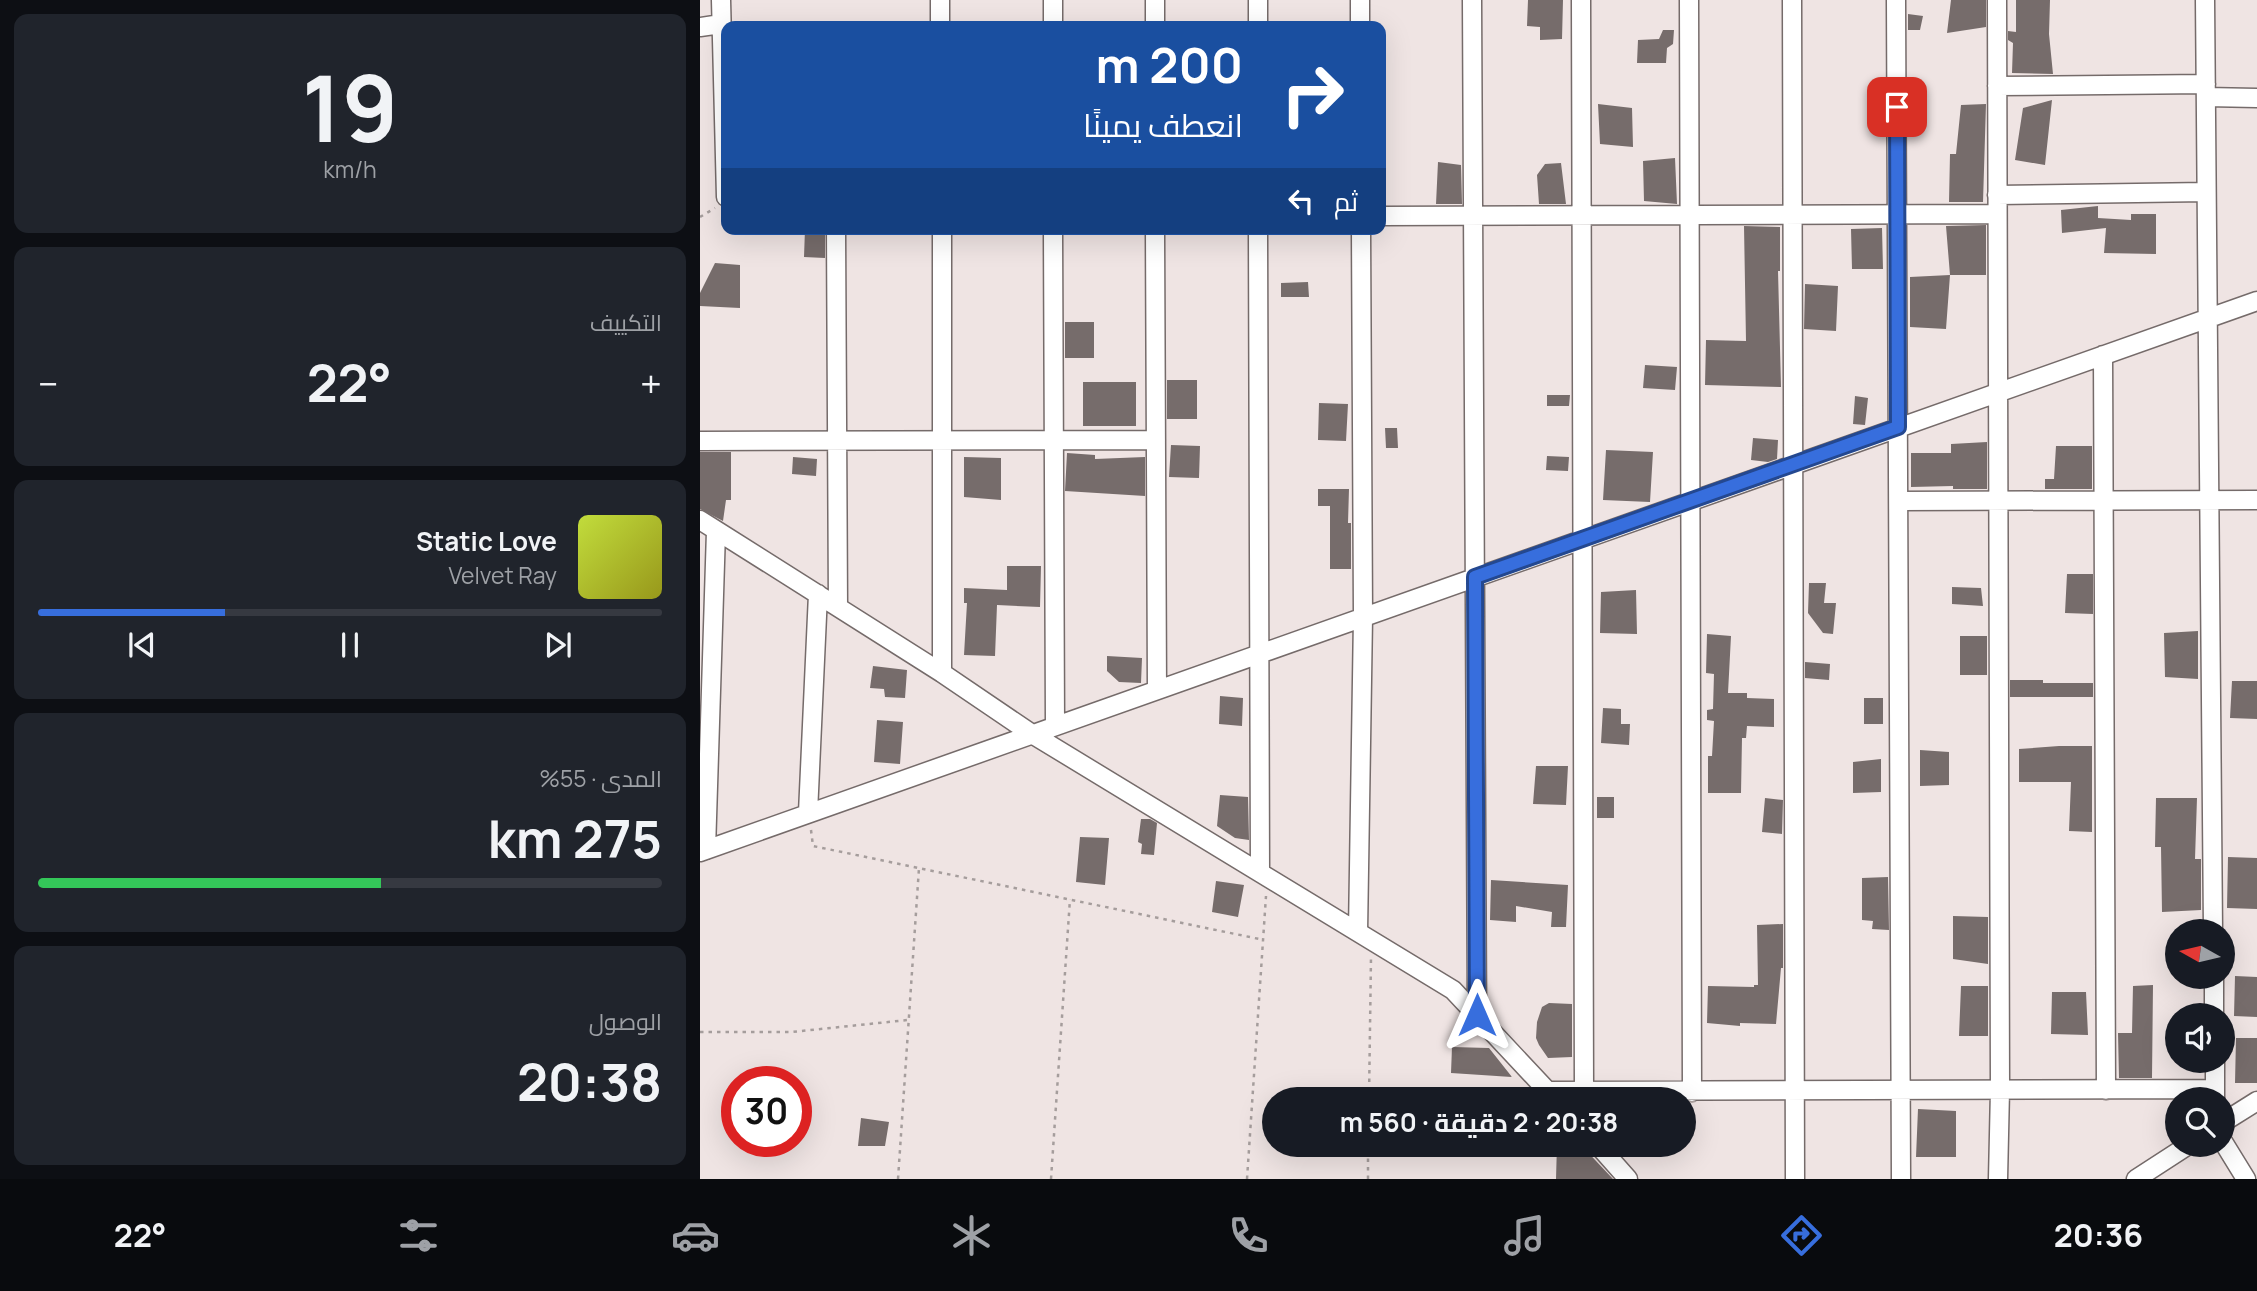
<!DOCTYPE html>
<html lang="ar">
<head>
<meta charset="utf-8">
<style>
  :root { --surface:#171b24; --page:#20242c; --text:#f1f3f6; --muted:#9ea1a6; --line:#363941; --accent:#376edd }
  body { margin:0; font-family:Manrope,Cairo,sans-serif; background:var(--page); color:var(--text); direction:rtl; height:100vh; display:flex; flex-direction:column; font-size:26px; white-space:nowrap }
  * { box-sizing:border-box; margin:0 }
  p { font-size:23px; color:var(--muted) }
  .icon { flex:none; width:38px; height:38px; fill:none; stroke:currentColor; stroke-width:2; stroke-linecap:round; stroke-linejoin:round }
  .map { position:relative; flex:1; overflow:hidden; direction:ltr }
  .sheet { display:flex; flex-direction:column; gap:14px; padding:14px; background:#0d0f14; width:700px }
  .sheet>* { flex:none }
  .hud { position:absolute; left:21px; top:21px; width:665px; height:214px; border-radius:14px; box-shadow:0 7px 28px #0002; direction:rtl; background:#1a4fa0; color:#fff; overflow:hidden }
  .needle { width:46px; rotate:278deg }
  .tools { position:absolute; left:1465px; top:919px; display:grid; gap:14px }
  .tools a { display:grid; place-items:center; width:70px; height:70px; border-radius:50%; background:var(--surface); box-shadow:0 7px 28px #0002; font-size:35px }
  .speed { position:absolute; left:21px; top:1066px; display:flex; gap:14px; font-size:35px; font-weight:700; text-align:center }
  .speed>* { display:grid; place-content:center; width:91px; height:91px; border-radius:50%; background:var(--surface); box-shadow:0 7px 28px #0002; line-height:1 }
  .speed .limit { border:10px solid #d22; background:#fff; color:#111 }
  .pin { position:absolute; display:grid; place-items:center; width:60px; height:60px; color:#fff; margin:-30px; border-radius:14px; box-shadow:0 4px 10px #0006 }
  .me { position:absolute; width:77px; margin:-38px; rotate:0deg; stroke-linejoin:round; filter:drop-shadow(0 0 5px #0008) }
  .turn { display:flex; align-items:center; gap:24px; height:147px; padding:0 28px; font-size:32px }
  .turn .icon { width:91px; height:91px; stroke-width:2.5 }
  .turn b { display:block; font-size:49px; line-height:60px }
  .then { display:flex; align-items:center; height:66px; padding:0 28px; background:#0003; gap:14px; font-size:26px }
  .big { font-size:52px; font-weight:700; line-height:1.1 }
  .sheet .widget { flex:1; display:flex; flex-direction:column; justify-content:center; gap:10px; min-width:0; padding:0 24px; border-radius:14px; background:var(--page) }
  .sheet .dial { align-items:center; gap:0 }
  .dial b { font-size:91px; line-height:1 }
  .song { display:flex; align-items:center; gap:21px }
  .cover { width:84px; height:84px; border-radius:10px; background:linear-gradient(135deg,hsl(70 70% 55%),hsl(60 70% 35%)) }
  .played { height:7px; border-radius:4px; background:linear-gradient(90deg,var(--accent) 30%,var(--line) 30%) }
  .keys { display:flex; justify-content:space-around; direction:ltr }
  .heat { display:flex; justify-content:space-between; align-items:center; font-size:38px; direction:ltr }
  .charge { height:10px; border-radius:5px; background:linear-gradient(90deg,#34c759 55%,var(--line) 0) }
  .trip { position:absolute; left:562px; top:1087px; width:434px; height:70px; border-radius:35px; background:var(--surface); box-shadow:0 7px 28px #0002; font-weight:700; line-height:70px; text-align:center; direction:rtl }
  .tabs { display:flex; height:112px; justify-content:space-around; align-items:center; background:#090b0e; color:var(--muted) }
  .tabs .icon { width:49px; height:49px }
  .tabs .selected { color:var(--accent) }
  .tabs b { font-size:32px; color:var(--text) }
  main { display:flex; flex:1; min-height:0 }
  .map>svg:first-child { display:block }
</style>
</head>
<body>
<main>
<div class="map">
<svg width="1557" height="1179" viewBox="0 0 1557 1179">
  <rect width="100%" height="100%" fill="#efe4e3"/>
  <path fill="#766c6b" d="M828,0H863L862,39L840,40V27L827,26Z
    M1251,0H1286V27L1247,33Z
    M1316,0H1350L1349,34L1353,74L1312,73L1313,43L1308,40V31L1316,32Z
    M1208,14L1223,16L1220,30H1208Z
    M963,30H974L973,44L967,48L966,63H937L938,40L959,39Z
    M1352,100L1345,165L1315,160L1323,108Z
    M898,104L932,108L933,147L900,144Z
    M1286,104L1283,202H1249L1250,154H1256L1261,105Z
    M975,158L977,204L944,201L943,161Z
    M738,162L761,165L762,204H736Z
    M861,163L866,204H839L837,175L845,164Z
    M1398,206V218L1431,220V214H1456V254L1404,253L1406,228L1362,233L1361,210Z
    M1286,225V275H1250L1246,226Z
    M1044,226L1080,227V271H1078L1081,387L1005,385L1006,340L1046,341Z
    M1182,228L1183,269H1152L1151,229Z
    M105,229H125V258L104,257Z
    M15,263L40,265V308L0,306V293Z
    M1250,275L1246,329L1210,327V277Z
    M608,282L609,297H581V283Z
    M1105,284L1138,286L1136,331L1104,329Z
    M365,322H394V358H365Z
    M945,365L977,367L975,390L943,388Z
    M467,380H497V419H467Z
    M383,382H436V426H383Z
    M847,395H870L869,406H847Z
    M1155,396L1168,398L1165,425L1153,424Z
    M619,403L648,404L646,441L618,440Z
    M685,428H697L698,448H686Z
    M1053,438L1078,440L1077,459L1068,462L1051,460Z
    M1287,442V489H1253V486L1211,487V453H1251V444Z
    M471,445L500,446L499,478L469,477Z
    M1356,446H1392V489H1345V479H1354Z
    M906,450L953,452L950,502L903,500Z
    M0,452H31V500H26L23,521L0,509Z
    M367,453L395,455V459L445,457V496L365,491Z
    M847,456L869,457L868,471L846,470Z
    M93,457L117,459L116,476L92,474Z
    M264,457L301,458V500L264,497Z
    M618,489H649L648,523H651V569H630V506H618Z
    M307,566H341L340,607L297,605L295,656L264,655L267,603H264V588L307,590Z
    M1367,574H1393V614L1365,613Z
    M1109,583H1126L1124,603H1136L1133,634L1123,633L1108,613Z
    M1252,587L1281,588L1283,606L1252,604Z
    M936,590L937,634L900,633L901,592Z
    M1498,631V679L1465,677L1464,633Z
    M1007,634L1031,636L1028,693H1047V698L1074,699V727L1047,726L1046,738H1042L1041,793H1008V756H1012L1014,721L1007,720V710L1013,709L1014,674L1006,673Z
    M1260,636H1287V675H1260Z
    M407,656L442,658L441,683L419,682L407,671Z
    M1105,662L1130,664L1129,680L1105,678Z
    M173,666L207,670L205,698L185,697L184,689L170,688Z
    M1310,680H1343V683H1393V697H1310Z
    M1532,681H1557V719L1530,718Z
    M520,696L543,698L542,726L519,724Z
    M1164,698H1183V724H1164Z
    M903,708L921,709V724H930L929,745L901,743Z
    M177,720L203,722L200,764L174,762Z
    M1359,746H1392V832L1369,831L1371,782H1319V749Z
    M1220,750L1249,752V785L1220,786Z
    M1181,759V792L1153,793V762Z
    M836,766H868L866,805L833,804Z
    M520,795L548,797L549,840L535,838L517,826Z
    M897,797H914V818H897Z
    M1065,798L1083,800L1082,834L1062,832Z
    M1456,798H1497L1495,859H1501V910L1462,912L1461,847H1455Z
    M441,819H450L457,823L454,855L441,854L442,844L438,842Z
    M380,837L409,838L405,885L376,882Z
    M1528,857L1557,858V909L1527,908Z
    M1188,877L1189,930L1172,929L1173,921L1162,920V878Z
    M791,880L868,885L866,927H851L852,912L816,906V922L790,920Z
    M516,881L544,885L538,917L512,912Z
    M1253,916L1288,917V964L1253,959Z
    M1083,924V968H1081L1076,1024L1040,1023V1026L1007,1023L1008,986L1054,987V985H1058L1057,925Z
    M1535,976L1557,977V1017L1534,1016Z
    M1453,985L1452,1078H1419L1418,1033H1432L1433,986Z
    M1261,986H1288V1036H1259Z
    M1352,992H1386L1388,1035L1351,1034Z
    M849,1003L872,1004V1057L848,1058L839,1045L836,1038L837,1022L842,1007Z
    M1536,1038H1557V1083H1535Z
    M752,1047L789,1048L812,1077L751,1073Z
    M1218,1109L1256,1111V1157H1216Z
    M161,1118L189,1122L185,1146H158Z
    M857,1144H880L913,1179H856Z"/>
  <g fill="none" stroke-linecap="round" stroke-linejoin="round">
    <defs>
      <path id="minor" d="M21,0L26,197
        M240,0V26
        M353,0V26
        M455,0V26
        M558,0V26
        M660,0V26
        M772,0L777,1015
        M881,0L884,1092
        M989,0L992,1092
        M1092,0L1095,1179
        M1196,0L1201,1179
        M1297,0L1300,1090L1298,1179
        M1505,0L1513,931
        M0,27L21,24
        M1297,86L1506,84
        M1506,97L1557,98
        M1297,195L1506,192
        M681,216L1297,214
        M136,229L138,607
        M353,229L355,726
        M455,229L457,690
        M558,229L560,872
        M1403,355L1406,1090
        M0,441L456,440
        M1199,501L1557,500
        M0,520L242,673L332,734L753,990L855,1099
        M242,673V229
        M108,813L118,594
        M6,850L16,531
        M0,852L1557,301
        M658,932L663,617L661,229
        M1514,976V1015
        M1515,1060V1099
        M847,1091L1515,1089
        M1522,1123L1557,1101
        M1522,1140L1546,1179
        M897,1144L928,1179
        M1436,1179L1490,1144"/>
    </defs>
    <use href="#minor" stroke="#756b6a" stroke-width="21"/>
    <path stroke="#a59d9c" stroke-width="2.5" stroke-dasharray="3.5 5" stroke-linecap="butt" d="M0,217L15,208
      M111,830L113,846L564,940
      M0,1032H92L208,1020
      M669,1099L671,957
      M198,1179L219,868
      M351,1179L370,899
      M547,1179L566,896
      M668,1179V1144"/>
    <use href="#minor" stroke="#fff" stroke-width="18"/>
  </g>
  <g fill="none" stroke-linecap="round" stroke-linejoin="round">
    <defs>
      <path id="route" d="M777,1015L775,577L1198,427L1197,107"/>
    </defs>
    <use href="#route" stroke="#244890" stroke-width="18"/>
    <use href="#route" stroke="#376edd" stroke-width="12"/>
  </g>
</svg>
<div class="tools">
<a><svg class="needle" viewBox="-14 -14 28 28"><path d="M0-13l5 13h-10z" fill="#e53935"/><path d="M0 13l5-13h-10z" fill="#9ea1a6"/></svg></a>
<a><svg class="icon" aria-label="sound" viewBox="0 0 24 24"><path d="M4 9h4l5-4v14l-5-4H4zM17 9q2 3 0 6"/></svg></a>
<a><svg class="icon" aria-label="search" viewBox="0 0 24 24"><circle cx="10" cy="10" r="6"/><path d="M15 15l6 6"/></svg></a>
</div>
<div class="speed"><div class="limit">30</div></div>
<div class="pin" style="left:1197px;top:107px;background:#d93025"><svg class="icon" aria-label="arrive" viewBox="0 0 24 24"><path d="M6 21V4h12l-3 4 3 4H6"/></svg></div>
<svg class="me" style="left:777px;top:1015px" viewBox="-20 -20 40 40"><path d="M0-17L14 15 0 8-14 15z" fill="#376edd" stroke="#fff" stroke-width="4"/></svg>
<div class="trip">20:38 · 2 دقيقة · 560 m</div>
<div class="hud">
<div class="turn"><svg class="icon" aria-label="right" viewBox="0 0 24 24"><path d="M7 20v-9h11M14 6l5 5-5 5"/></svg><div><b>200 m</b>انعطف يمينًا</div></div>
<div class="then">ثم<svg class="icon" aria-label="left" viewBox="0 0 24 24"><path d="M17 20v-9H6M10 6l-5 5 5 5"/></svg></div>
</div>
</div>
<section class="sheet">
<div class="widget dial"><b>19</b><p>km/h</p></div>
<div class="widget"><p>التكييف</p>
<div class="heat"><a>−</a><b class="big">22°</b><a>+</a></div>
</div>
<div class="widget">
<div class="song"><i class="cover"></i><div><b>Static Love</b><p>Velvet Ray</p></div></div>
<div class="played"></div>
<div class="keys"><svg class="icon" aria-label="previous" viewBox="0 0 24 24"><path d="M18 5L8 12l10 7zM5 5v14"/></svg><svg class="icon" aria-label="pause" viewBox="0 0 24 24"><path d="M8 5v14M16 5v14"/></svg><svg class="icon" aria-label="next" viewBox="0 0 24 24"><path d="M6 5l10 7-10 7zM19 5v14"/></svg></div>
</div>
<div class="widget"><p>المدى · 55%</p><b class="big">275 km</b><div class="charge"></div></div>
<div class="widget"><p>الوصول</p><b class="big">20:38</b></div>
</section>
</main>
<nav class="tabs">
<b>20:36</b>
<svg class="icon selected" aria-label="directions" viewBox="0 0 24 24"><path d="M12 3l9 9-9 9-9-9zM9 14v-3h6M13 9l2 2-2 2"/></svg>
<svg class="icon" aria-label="music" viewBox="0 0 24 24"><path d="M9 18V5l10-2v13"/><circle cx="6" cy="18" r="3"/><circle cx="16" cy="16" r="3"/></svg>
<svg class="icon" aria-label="phone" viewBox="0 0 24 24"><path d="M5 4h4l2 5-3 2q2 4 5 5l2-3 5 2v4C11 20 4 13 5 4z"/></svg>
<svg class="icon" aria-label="climate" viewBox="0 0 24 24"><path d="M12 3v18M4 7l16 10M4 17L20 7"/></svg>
<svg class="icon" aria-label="car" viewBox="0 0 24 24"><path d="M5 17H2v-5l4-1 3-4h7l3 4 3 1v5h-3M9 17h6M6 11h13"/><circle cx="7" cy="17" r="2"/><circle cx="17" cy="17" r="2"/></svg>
<svg class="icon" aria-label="filters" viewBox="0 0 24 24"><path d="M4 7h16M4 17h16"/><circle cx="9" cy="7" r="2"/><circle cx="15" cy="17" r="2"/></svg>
<b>22°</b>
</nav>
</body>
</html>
